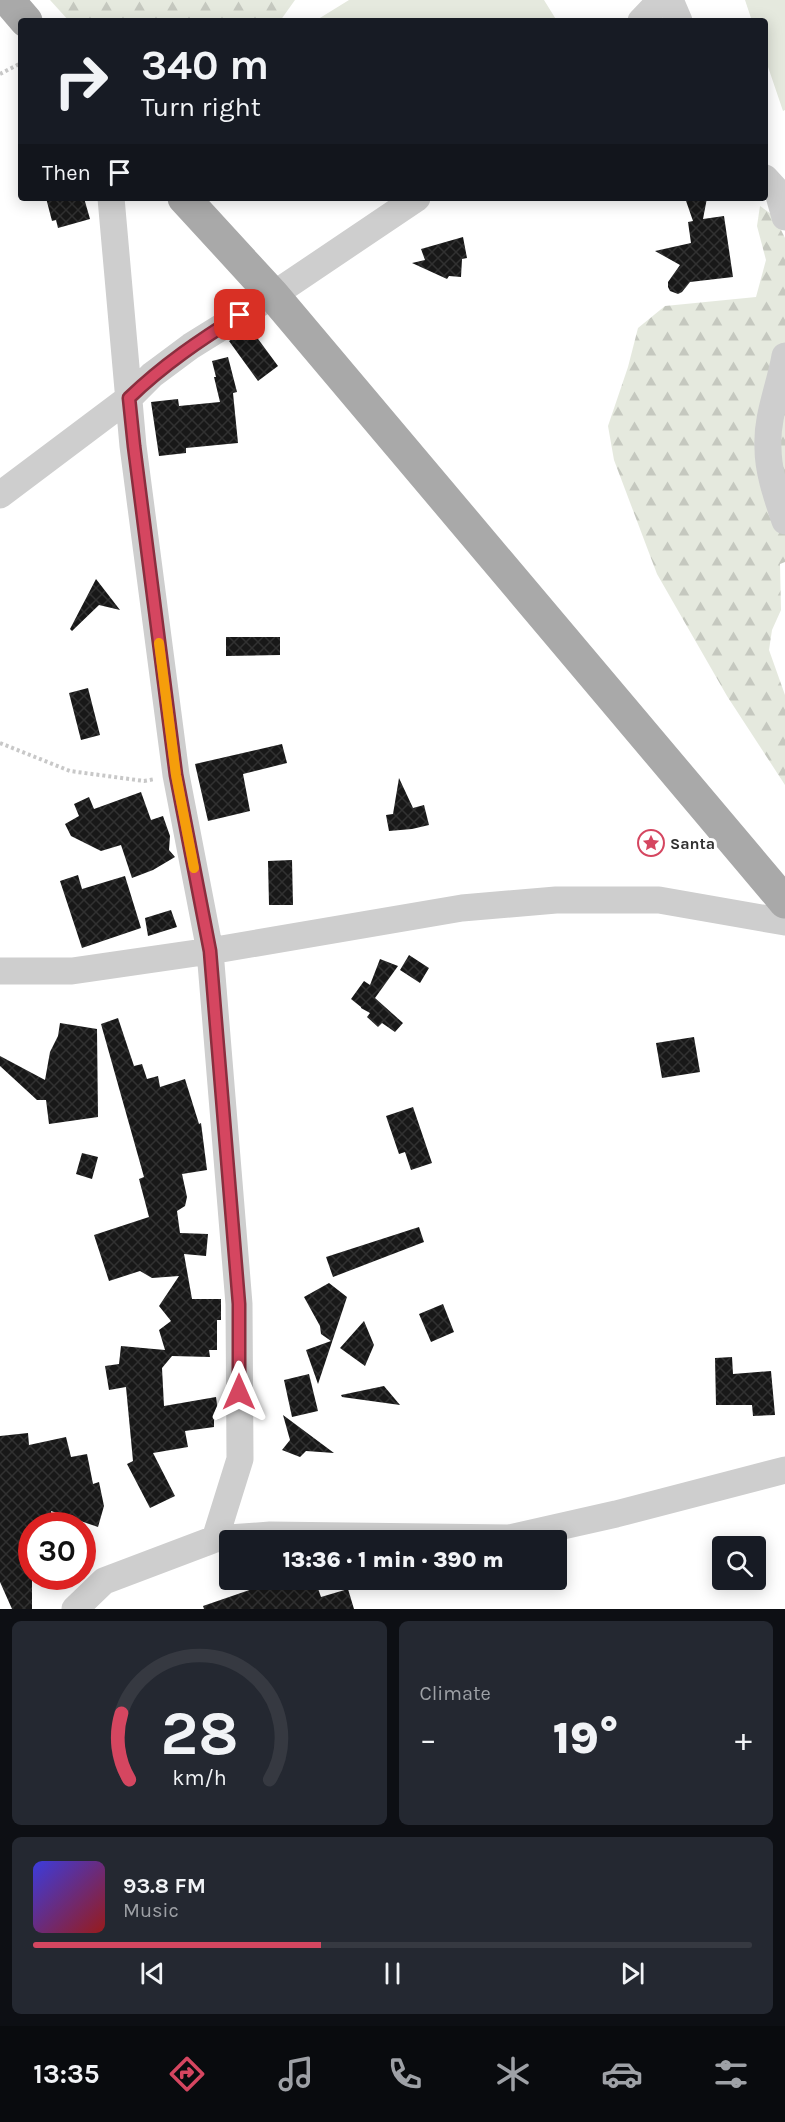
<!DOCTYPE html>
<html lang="en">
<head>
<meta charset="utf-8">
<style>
  :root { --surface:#171b24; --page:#242831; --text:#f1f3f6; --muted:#9ea1a6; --line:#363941; --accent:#d54660 }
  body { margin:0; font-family:Karla,sans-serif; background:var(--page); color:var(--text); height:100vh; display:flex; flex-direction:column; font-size:22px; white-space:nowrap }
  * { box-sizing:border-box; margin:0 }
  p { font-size:20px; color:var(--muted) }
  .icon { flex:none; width:33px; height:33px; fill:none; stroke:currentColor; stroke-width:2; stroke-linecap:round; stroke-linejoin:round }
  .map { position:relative; height:1609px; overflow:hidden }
  .details { display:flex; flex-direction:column; gap:12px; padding:12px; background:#0d0f14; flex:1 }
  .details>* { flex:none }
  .top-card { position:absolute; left:18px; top:18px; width:750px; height:183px; border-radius:6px; box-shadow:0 3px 15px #0003; background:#171b24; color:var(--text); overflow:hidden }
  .tools { position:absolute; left:712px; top:1536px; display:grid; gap:12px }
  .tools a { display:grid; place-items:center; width:54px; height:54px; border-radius:6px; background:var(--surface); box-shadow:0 3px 15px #0003; font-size:30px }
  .speed { position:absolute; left:18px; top:1512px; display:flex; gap:12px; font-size:30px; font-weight:700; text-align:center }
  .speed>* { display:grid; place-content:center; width:78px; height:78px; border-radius:50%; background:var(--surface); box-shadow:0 3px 15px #0003; line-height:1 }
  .speed .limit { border:9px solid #d22; background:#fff; color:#111 }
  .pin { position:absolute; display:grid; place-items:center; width:51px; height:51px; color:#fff; margin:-26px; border-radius:12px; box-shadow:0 3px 9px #0006 }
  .me { position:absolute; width:66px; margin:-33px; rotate:0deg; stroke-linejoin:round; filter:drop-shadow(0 0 4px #0008) }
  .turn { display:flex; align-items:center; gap:21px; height:126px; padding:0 24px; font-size:27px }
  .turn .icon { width:78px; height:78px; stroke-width:2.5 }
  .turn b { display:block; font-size:42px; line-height:51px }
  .then { display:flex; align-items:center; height:57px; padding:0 24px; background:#0003; gap:12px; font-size:22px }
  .big { font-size:45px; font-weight:800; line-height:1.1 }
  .details .card { flex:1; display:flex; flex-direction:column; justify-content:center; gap:9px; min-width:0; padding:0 21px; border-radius:9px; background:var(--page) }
  .details .dial { align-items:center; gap:0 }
  .dial svg { height:156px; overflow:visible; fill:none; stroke:var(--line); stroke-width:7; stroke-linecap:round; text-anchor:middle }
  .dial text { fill:var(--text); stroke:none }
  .song { display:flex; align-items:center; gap:18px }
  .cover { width:72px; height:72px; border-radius:9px; background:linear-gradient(135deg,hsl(240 70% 55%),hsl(0 70% 35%)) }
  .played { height:6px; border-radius:3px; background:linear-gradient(90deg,var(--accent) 40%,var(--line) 40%) }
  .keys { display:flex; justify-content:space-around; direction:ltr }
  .heat { display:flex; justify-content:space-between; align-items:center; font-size:33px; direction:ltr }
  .details .tiles { flex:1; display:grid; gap:12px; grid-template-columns:1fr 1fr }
  .card:last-child { grid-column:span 2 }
  .trip { position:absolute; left:219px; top:1530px; width:348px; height:60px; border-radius:6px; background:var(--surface); box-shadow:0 3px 15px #0003; font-weight:800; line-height:60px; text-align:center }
  .tab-bar { display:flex; height:96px; justify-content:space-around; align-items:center; background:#090b0e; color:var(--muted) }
  .tab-bar .icon { width:42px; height:42px }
  .tab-bar .active { color:var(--accent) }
  .tab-bar b { font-size:27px; color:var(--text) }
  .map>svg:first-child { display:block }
</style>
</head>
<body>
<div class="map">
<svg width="785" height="1609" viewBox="0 0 785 1609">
  <defs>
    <pattern id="forest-firs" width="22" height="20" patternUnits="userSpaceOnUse" patternTransform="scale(1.5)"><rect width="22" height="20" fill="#e5e9de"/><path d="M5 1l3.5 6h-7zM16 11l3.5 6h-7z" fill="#c5c8bf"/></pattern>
    <pattern id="building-cross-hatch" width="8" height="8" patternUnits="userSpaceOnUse" patternTransform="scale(1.5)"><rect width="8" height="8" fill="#181818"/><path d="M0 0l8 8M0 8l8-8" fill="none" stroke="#313131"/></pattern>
  </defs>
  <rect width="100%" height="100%" fill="#fff"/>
  <path fill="#e5e9de" d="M349,0H544L557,21H315Z
    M745,0H785V110L783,111L765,58V21H752Z"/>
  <path fill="url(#forest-firs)" d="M50,0H295L280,21H69Z
    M760,206L774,216L785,238V562L780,564L781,610L772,630L769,650L785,695V785L727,696L657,574L614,460L608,426L628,367L638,328L665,306L756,297L766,260L757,226Z"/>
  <path fill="url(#building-cross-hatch)" d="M46,198H84L90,219L58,228L56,220L52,221Z
    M685,198H707L703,219L724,216L733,277L690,282L682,292L678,294L670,291L668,287V282L680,265L655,251L691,243L688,222L693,221Z
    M463,237L467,258L462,259L461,277L449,276L447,279L412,263L425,260L421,249Z
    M250,328L278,366L258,381L229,341Z
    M228,357L237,392L233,393L238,443L186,448V453L159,456L151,402L178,399L179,406L220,402L214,377H216L212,361Z
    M96,579L120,610L99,605L72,631L70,629Z
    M226,637H280V655L226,656Z
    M88,688L100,735L81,740L69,693Z
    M282,744L287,763L243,774L250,811L208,821L195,764Z
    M399,778L413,808L424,805L429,825L412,829L389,831L386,815L393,814Z
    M141,792L151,820L163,816L170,836L169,850L175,857L153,870L132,878L121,845L101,851L71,836L65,824L79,816L74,804L89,797L94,809Z
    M292,860L293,905H269L268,861Z
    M78,875L82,889L125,876L141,928L82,948L60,881Z
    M171,910L177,927L148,936L145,918Z
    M409,955L429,968L420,983L400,970Z
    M380,959L398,966L375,998L403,1023L395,1032L382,1023L378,1027L367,1017L370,1013L361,1008V1007L351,999L364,981L370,985Z
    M118,1018L134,1066L142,1064L147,1079L158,1076L160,1087L185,1079L199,1124L201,1123L207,1170L182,1174L187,1197L185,1206L177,1211L180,1233L208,1234L206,1256L184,1254L192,1299H221V1320H217V1350H209L210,1357L172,1356L162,1368L164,1406L216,1397L219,1419L214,1420V1427L185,1431L188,1447L153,1453L175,1496L150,1508L127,1464L133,1461L126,1387L109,1390L105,1366L119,1364L121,1346L165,1350L159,1330L171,1321L159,1306L179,1276L152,1278L140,1271L109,1281L94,1235L149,1217L139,1179L144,1177L101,1024Z
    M60,1023L97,1029L98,1117L49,1124L46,1100H37L0,1066V1056L45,1080L50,1052L58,1036Z
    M694,1037L700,1072L662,1078L656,1043Z
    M413,1107L432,1163L411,1170L405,1152L399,1154L386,1116Z
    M82,1153L98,1157L92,1179L76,1174Z
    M419,1227L424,1242L333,1277L326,1257Z
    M329,1283L347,1297L318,1384L306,1350L331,1341L321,1334L320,1326L304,1297Z
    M443,1304L454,1332L431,1342L419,1314Z
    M364,1321L374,1345L365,1366L340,1348Z
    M732,1357L733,1374L771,1371L775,1415L753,1416L752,1405H716L715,1358Z
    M309,1374L318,1411L292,1417L284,1380Z
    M384,1386L400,1405L342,1397L341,1395Z
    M283,1415L334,1453L306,1451L300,1457L282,1450L290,1440Z
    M28,1433L29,1445L66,1437L71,1457L87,1454L93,1484L99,1482L104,1506L98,1527L51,1511L53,1526H32V1609H12L0,1582V1436Z
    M269,1580H291L293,1586L315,1580L321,1597L348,1589L354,1609H204L203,1606L270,1583Z"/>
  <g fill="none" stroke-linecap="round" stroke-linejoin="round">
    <path stroke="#c8c8c8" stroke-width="4" stroke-dasharray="3 3" stroke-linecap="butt" d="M0,74L21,63
      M0,743L70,771L144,781L155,779"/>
    <path stroke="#cecece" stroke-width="27" d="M670,0L679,21
      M641,21L661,0
      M765,178L778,192L785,217
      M111,198L133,446L176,775L210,951L239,1304L240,1459L215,1539
      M785,356C780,386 766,417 768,448C768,472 777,497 785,521
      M0,495L129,398L152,375L191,346L273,295L417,198
      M0,971H72L210,951L462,908L556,900H659L785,922
      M75,1609L104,1581L215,1539L270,1535L509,1538L616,1514L785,1470"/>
    <path stroke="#a9a9a9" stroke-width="33" d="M8,0L26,21
      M184,198L273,295L785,902"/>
  </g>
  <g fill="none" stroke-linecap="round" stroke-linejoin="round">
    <defs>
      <path id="route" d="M239,1392V1304L210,951L176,775L134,446L129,398C163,365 200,340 240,315"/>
    </defs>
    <use href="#route" stroke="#8a2e3e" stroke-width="15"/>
    <use href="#route" stroke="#d54660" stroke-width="10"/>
    <path stroke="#f59e0b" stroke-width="10" d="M159,643L176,775L194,868"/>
  </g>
  <defs>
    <symbol id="sight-ring" viewBox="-11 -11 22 22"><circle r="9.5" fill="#fff" stroke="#d54660" stroke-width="1.5"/><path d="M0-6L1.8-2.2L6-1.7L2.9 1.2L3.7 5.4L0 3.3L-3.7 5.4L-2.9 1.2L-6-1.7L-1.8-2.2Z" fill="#d54660"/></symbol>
  </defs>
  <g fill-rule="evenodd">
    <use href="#sight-ring" x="636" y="828" width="30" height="30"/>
  </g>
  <g text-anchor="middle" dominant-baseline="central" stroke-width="6" stroke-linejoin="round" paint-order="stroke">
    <g font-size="16" font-weight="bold" fill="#313131" stroke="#fff" text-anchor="start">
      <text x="670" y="843">Santa</text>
    </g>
  </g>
</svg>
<div class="tools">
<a><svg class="icon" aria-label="search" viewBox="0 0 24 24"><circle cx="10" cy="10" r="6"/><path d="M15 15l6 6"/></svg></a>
</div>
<div class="speed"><div class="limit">30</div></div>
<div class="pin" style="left:240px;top:315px;background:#d93025"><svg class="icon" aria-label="arrive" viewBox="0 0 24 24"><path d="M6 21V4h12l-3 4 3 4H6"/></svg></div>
<svg class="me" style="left:239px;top:1392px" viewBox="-20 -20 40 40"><path d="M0-17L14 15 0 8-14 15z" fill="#d54660" stroke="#fff" stroke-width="4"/></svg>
<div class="trip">13:36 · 1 min · 390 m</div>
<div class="top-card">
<div class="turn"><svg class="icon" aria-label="right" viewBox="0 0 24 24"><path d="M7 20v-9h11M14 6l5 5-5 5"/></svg><div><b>340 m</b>Turn right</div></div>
<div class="then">Then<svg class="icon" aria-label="arrive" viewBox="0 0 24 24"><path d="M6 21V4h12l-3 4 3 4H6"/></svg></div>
</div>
</div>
<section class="details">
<div class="tiles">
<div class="card dial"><svg viewBox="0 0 100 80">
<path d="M14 69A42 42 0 1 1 86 69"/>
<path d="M14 69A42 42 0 0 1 10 35" stroke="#d54660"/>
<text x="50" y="56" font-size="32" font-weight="700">28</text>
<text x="50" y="72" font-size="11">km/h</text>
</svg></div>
<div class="card"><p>Climate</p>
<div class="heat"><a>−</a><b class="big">19°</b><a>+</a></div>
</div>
<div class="card">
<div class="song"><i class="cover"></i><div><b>93.8 FM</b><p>Music</p></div></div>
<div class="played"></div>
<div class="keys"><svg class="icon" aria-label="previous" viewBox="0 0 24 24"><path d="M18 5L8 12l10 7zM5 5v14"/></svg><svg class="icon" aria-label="pause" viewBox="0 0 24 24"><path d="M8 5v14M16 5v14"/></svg><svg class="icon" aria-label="next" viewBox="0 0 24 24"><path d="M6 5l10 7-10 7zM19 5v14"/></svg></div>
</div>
</div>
</section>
<nav class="tab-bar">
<b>13:35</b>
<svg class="icon active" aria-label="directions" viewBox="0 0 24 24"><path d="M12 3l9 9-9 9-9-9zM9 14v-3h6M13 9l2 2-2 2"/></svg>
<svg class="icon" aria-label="music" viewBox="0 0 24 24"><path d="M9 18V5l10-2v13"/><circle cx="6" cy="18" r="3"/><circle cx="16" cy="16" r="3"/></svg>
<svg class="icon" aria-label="phone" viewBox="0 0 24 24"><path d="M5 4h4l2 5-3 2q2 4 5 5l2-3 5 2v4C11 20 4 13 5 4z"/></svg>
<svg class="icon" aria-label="climate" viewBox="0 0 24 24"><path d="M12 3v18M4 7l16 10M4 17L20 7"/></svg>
<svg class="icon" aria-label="car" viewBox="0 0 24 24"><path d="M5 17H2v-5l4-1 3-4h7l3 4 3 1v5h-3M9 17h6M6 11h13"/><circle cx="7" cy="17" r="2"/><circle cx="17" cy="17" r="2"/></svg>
<svg class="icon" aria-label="filters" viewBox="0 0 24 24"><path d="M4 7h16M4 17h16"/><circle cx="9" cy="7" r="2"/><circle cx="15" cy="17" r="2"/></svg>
</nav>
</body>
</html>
